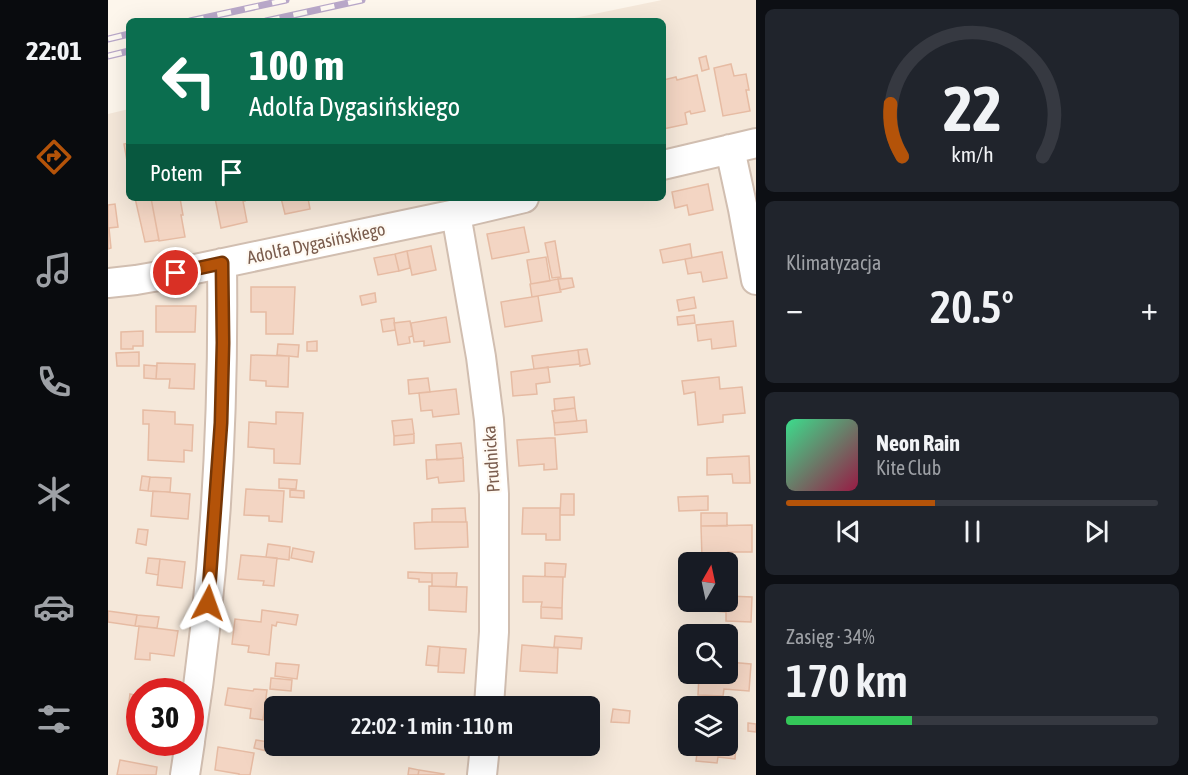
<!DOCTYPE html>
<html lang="pl">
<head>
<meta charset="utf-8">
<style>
  :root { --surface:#171b24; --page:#20242c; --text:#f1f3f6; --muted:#9ea1a6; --line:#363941; --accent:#b45309 }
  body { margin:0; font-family:"Asap Condensed",sans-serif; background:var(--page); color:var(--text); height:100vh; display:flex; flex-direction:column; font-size:22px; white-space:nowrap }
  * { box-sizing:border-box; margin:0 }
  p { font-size:20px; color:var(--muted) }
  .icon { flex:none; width:33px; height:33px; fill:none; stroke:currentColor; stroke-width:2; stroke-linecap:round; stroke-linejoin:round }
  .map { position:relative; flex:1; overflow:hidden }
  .sheet { display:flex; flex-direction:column; gap:9px; padding:9px; background:#0d0f14; width:432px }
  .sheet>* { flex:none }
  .banner { position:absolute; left:18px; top:18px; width:540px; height:183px; border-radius:9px; box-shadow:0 6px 24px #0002; background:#0b6e4f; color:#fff; overflow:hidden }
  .needle { width:39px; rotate:9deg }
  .controls { position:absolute; left:570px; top:552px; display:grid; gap:12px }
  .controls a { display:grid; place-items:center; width:60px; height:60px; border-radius:9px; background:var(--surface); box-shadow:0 6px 24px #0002; font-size:30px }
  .speed { position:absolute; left:18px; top:678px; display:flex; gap:12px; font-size:30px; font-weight:700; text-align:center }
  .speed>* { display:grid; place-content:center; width:78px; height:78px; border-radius:50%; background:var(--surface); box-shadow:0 6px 24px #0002; line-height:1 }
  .speed .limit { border:9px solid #d22; background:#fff; color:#111 }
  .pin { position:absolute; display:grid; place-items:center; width:51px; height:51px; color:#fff; margin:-26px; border:3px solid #fff; border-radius:50%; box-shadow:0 2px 6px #0007 }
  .me { position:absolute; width:66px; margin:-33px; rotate:4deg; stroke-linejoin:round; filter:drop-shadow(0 0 4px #0008) }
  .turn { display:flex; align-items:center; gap:21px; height:126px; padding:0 24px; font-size:27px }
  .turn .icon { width:78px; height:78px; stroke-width:2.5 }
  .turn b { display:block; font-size:42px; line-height:51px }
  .then { display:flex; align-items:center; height:57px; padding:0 24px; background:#0003; gap:12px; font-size:22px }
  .big { font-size:45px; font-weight:600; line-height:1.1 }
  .sheet .card { flex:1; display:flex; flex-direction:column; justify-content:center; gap:9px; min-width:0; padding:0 21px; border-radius:9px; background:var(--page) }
  .sheet .dial { align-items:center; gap:0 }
  .dial svg { height:156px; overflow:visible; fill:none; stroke:var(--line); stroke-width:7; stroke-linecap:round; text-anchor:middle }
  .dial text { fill:var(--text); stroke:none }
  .song { display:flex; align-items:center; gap:18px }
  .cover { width:72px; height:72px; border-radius:9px; background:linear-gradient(135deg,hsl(150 70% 55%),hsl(340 70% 35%)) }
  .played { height:6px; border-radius:3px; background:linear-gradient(90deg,var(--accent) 40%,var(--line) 40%) }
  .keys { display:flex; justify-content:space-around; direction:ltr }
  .heat { display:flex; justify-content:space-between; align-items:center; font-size:33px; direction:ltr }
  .charge { height:9px; border-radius:4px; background:linear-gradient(90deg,#34c759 34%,var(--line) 0) }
  .trip { position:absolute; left:156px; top:696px; width:336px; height:60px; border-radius:9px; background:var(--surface); box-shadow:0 6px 24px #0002; font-weight:600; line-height:60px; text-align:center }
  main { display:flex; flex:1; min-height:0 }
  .tabs { display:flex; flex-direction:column; width:108px; justify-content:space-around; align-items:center; background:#090b0e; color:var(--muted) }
  .tabs .icon { width:42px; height:42px }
  .tabs .on { color:var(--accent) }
  .tabs b { font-size:27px; color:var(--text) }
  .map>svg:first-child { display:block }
</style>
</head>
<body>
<main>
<nav class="tabs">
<b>22:01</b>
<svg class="icon on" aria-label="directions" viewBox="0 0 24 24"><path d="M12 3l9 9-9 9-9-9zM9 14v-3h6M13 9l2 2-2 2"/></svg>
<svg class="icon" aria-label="music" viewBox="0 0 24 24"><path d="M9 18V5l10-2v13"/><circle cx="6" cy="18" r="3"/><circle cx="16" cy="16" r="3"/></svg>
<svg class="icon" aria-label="phone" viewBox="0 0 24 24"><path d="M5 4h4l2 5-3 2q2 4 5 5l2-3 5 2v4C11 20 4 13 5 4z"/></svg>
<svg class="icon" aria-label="climate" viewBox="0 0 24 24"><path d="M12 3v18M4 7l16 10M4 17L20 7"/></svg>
<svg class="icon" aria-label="car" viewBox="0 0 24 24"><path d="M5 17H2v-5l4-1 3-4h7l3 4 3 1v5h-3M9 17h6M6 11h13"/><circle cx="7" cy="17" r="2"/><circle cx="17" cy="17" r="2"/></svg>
<svg class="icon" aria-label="filters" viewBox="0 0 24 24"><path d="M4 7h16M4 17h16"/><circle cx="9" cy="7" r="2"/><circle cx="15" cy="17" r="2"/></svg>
</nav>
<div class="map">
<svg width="648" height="775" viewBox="0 0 648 775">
  <rect width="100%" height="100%" fill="#fdf6ec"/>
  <path fill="#f5e8da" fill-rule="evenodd" d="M554,0H648V775H0V114L21,109V198H555V21H452ZM580,562H620V602H580ZM580,634H620V674H580ZM32,692H82V742H32ZM166,706H482V746H166ZM580,706H620V746H580Z"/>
  <path fill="#f3d5c3" stroke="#e6bba3" stroke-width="1.5" d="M598,56L601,69L594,71L591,58Z
    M623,64L626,76L638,74L641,90H638L642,111L615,116L606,68Z
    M589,75L597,111L583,114L582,111L577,113L579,124L555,129V80L568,77L569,80Z
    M21,143V161H19L16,144Z
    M600,184L605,210L581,215L579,205L567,208L564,192Z
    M27,198H43L51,240L37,242Z
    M43,198H72L75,215H73L77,237L51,241Z
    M107,198H137V201H135L139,222L113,228Z
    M173,198H200L202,209L177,214Z
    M7,204L10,227L1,228L3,248L0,249V205Z
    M416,227L421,252L384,259L379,234Z
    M447,241L453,277L444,278L437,243Z
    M582,244L584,258L555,263L552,250Z
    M323,246L328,270L304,275L299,251Z
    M299,251L302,268L291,271L287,254Z
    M614,252L619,278L595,282L593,272L580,274L577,259Z
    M287,254L291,271L270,275L266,258Z
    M438,257L442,281L423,284L419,260Z
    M464,278L466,287L452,290L450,279Z
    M450,279L453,292L424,297L422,284Z
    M143,287H187L185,334H158V312H143Z
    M267,293L268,302L254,305L252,296Z
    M430,296L434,321L397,327L393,302Z
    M586,297L588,308L571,311L569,300Z
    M48,306H88L87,332H48Z
    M586,315L587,323L570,325L569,317Z
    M338,317L342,342L316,346V341L306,342L303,323Z
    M286,318L287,330L275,332L273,320Z
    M302,321L305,336L301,337L302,343L290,345L286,323Z
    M625,321L628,346L604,349L603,339L590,341L588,325Z
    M35,331V346H25V349H13V332Z
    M209,341V351H199V342Z
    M170,344L191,345L190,357L169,355Z
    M479,349L482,364L472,366L470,350Z
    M470,350L472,364L426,369L424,356Z
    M31,352V366H9L8,353Z
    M143,355L181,356L180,387L158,386V381L142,380Z
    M49,363L87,364L86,389L61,388L62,379H48Z
    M36,365L49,366L48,379L36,378Z
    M440,367L442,382L428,384L429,394L405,396L403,372Z
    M611,377L612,389L634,387L637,413L615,415V422L590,425L587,392L576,394L574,381Z
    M320,378L322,392L301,394L300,380Z
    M348,389L351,414L325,417L324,410L313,411L311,393Z
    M466,397L467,408L447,411L446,399Z
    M467,408L469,421L446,423L444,411Z
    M35,410L67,412V424L85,425L84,451L76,450V462L40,460L41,424H35Z
    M168,412L195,413L192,464L166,463V449L140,447L141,422L168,424Z
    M304,419L306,434L286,436L284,421Z
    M478,420L479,432L447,435L446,423Z
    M306,434V443L286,445V436Z
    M441,438H447L449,469L436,470V464L411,466L409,440Z
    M353,443L355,458L329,460L328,445Z
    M641,456L642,483H625L624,474L599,475V458Z
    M355,458L356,481L331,483L330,477L319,479L318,460Z
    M34,476L42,477L40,491L32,490Z
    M42,477L63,478L62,492L40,491Z
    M171,479L189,480L188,489L171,488Z
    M138,489L176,491L174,522L161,521V516L136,515Z
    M182,490L196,491V498L182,497Z
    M45,491L82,494L80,519L43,516Z
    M453,494H466V515H452Z
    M600,496V510L571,511L570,497Z
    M357,508L358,522H324V509Z
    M415,508H452V540H438V534H414Z
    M593,513H619V526H593Z
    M324,522H359L360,547L307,549L306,523Z
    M644,525V552H620V558H594L593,526Z
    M30,529L40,530L38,545L28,543Z
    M160,544L182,547L181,560L158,557Z
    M185,548L206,552L204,562L183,558Z
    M133,555L169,558L166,586L155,585L156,581L130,579Z
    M40,558L52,559L50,575L38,573Z
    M52,559L77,562L74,588L49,585Z
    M437,563L458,564L457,577H437Z
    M300,572L324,573V582H311V579L300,578Z
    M324,573H349L348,587L324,586Z
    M415,576L455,577L454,608L433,607L434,602H415Z
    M321,586L359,587L358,612L321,610Z
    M620,596L644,597L643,622L618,621V612L606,611V602H620Z
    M433,607L454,608V619L433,618Z
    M154,610L190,615L188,625L169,622L168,626L164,625L161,655L140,652L141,646L124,644L127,619L153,622Z
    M0,611L29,615L27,626L0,622Z
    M29,615L51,617L49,628L27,626Z
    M31,626L70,631L66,656L42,653V660L27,659Z
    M447,636L474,638L473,649L446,647Z
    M414,645L450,648L449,673L412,671Z
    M320,646L332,647L330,666L318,665Z
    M332,647L358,649L356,673L330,672Z
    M620,662L643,664L641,691L616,689L615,696L590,695L591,674H620Z
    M168,663L191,665L189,679L167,676Z
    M163,678L184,680L183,691L162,689Z
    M120,688L145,691L146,689L159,690L155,720L142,718L143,709L117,705Z
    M22,694L32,696V710L20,709Z
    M296,700L320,701V706H295Z
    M505,709L522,711L521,723L503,722Z
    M576,716L580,717V738L574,737Z
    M640,723L648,724V732L640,731Z
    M158,731L166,732V739L157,738Z
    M620,732L629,733L627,759L610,757L609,763L588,761L590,746H620Z
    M148,740L161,742L159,751L146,748Z
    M110,747L146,753L142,775H131V774L107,770Z
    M12,760L49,767L48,775H9Z
    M301,768L311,770L310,775H300Z
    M311,770L336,774L335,775H310Z"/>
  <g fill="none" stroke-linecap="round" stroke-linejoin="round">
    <defs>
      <path id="minor" d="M622,149L635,209L648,280
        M555,165L648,143
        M348,214L373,357L381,420L386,494V632L381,706
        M0,283L28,280L68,273L348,214L416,198
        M82,741C107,583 116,422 114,263
        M77,775L82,742
        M374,775L377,746"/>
    </defs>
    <use href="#minor" stroke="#d1beb0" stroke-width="32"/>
    <use href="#minor" stroke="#fff" stroke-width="28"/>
    <defs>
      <path id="rail" d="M82,21L178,0
        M158,21L254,0
        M0,39L21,34
        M0,56L21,51"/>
    </defs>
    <use href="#rail" stroke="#b9a8c9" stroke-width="7"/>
    <use href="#rail" stroke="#fffaf3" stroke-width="4.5" stroke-dasharray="14" stroke-linecap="butt"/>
  </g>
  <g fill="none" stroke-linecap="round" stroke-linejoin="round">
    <defs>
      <path id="route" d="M68,273L114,263L115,343L113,423L100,603"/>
    </defs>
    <use href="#route" stroke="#753606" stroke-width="15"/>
    <use href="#route" stroke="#b45309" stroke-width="10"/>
  </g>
  <g text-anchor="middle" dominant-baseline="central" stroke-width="4.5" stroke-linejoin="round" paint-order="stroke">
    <g font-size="18" fill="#7a5c4d" stroke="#fffaf3">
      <text transform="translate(208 243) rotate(-12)">Adolfa Dygasińskiego</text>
      <text transform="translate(383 459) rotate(-94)">Prudnicka</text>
    </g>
  </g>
</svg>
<div class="controls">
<a><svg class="needle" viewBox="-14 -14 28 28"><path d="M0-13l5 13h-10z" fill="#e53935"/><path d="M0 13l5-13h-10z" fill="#9ea1a6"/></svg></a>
<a><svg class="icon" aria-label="search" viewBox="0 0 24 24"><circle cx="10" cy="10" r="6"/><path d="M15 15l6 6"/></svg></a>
<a><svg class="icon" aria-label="layers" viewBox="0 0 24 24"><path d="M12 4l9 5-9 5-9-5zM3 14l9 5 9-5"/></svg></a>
</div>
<div class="speed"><div class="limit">30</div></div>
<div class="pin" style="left:68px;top:273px;background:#d93025"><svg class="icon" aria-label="arrive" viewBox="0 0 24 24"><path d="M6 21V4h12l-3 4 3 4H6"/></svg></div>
<svg class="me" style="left:100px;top:603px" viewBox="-20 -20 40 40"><path d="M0-17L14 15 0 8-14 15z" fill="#b45309" stroke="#fff" stroke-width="4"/></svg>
<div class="trip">22:02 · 1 min · 110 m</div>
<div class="banner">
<div class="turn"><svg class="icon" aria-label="left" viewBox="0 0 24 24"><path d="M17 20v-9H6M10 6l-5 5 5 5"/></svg><div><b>100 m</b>Adolfa Dygasińskiego</div></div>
<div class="then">Potem<svg class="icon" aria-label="arrive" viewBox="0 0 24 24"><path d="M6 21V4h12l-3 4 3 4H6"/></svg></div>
</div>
</div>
<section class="sheet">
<div class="card dial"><svg viewBox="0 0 100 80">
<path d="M14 69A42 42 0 1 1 86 69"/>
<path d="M14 69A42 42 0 0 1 8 42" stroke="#b45309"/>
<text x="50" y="56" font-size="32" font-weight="700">22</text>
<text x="50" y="72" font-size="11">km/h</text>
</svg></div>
<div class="card"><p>Klimatyzacja</p>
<div class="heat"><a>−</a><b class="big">20.5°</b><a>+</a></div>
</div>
<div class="card">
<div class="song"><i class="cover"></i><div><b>Neon Rain</b><p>Kite Club</p></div></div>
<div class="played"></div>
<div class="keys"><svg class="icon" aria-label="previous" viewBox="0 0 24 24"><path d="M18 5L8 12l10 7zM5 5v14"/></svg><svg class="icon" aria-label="pause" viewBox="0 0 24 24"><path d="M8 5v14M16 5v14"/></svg><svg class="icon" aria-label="next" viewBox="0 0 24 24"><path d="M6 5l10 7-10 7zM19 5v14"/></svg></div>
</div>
<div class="card"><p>Zasięg · 34%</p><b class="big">170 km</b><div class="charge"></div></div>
</section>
</main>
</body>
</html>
